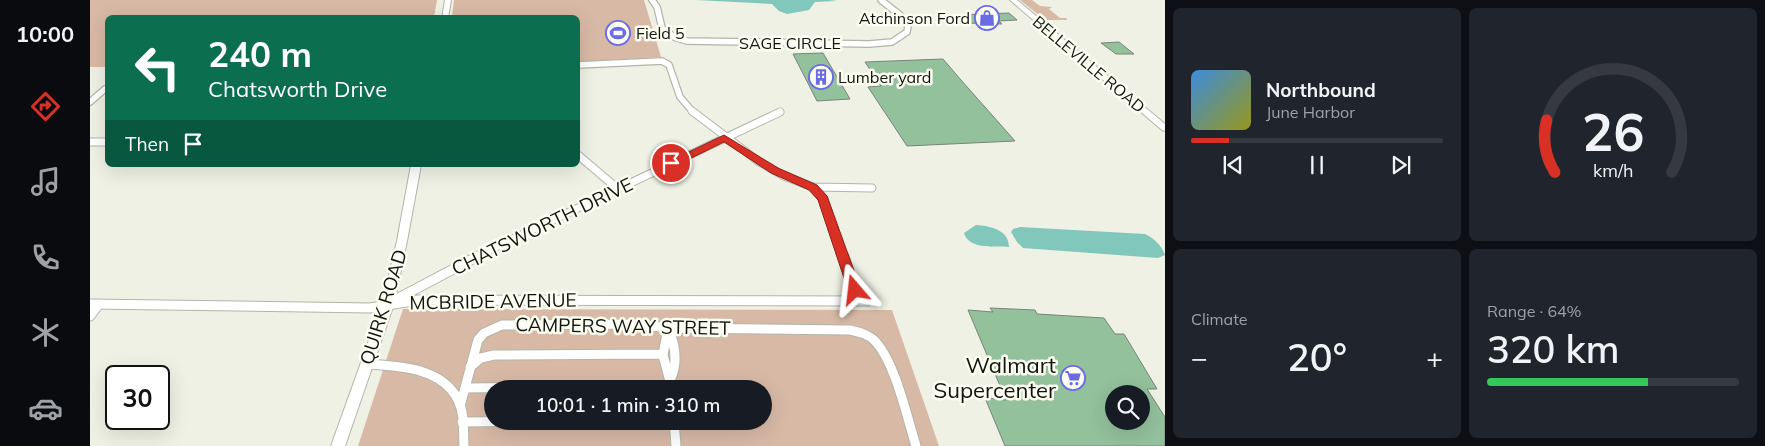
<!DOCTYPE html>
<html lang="en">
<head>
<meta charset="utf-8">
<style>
  :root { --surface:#171b24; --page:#20242c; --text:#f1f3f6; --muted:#9ea1a6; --line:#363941; --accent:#d93025 }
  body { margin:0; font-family:Mulish,sans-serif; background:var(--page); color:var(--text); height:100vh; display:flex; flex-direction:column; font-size:19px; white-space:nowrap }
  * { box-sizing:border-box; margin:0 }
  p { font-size:16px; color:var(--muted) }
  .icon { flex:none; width:28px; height:28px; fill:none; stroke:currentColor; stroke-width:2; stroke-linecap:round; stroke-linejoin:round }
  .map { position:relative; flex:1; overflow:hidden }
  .side { display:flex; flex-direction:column; gap:8px; padding:8px; background:#0d0f14; width:600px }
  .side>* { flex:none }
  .top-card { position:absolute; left:15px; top:15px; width:475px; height:152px; border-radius:8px; box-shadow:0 5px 20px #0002; background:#0b6e4f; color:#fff; overflow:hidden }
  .fabs { position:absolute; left:1015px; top:385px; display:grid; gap:10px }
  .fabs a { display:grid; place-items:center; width:45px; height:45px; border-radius:50%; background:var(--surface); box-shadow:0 5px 20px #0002; font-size:25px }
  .speed { position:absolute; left:15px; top:365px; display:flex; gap:10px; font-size:25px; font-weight:700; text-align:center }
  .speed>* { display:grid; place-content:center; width:65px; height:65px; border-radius:50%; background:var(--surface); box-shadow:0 5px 20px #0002; line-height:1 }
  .speed .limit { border:2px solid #111; border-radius:8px; background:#fff; color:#111 }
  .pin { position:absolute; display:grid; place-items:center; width:42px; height:42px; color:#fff; margin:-21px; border:2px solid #fff; border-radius:50%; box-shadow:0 1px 5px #0007 }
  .me { position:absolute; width:55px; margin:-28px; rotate:343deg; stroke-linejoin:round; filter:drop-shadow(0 0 4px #0008) }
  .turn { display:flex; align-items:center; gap:18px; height:105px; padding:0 20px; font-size:22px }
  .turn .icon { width:65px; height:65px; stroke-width:2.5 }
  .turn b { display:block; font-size:35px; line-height:42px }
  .then { display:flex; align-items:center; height:48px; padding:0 20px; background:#0003; gap:10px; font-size:19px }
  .big { font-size:38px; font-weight:600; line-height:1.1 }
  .side .widget { flex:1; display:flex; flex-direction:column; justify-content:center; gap:8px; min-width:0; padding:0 18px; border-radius:8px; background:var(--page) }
  .side .dial { align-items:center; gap:0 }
  .dial svg { height:130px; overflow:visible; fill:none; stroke:var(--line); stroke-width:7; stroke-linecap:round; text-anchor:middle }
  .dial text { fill:var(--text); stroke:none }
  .song { display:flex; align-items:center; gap:15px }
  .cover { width:60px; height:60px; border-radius:8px; background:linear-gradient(135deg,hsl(210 70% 55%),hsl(60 70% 35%)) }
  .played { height:5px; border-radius:2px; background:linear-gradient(90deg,var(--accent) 15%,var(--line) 15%) }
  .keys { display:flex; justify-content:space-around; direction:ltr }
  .heat { display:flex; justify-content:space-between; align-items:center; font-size:28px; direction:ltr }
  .charge { height:8px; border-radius:4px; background:linear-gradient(90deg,#34c759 64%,var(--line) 0) }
  .side .tiles { flex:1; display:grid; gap:8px; grid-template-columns:repeat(2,1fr) }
  .trip { position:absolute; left:394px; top:380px; width:288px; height:50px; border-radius:25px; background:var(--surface); box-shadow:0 5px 20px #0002; font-weight:600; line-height:50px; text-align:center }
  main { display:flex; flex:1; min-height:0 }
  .tabs { display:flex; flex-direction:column; width:90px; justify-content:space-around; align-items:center; background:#090b0e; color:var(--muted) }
  .tabs .icon { width:35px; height:35px }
  .tabs .active { color:var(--accent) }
  .tabs b { font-size:22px; color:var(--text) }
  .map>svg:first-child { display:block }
</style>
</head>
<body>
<main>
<nav class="tabs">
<b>10:00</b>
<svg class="icon active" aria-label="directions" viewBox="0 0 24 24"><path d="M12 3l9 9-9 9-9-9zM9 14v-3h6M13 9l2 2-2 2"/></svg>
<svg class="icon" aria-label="music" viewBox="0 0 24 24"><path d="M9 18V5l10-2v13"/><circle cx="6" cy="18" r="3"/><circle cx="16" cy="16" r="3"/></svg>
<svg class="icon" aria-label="phone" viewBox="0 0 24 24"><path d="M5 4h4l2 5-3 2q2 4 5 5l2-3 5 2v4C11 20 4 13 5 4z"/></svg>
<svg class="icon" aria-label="climate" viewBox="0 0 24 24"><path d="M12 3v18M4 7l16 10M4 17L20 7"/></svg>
<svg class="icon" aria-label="car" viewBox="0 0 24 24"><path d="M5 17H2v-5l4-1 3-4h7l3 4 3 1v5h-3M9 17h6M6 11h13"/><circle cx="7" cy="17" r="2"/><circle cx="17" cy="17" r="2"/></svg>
</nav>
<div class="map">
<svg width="1075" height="446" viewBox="0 0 1075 446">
  <rect width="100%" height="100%" fill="#eef1e4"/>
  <path fill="#d8b9a6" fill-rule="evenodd" d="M0,0H347L344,17L18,18L17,67H0Z
    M364,0H554L571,57L488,62V18L362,17Z
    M930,0H942L950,6L962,7L959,9L970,18H976L977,20H955Z
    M313,309L802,310L849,446H268ZM402,389H672V421H402Z"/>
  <path fill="#82c7bb" d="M606,0H739L747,1L725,2L719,10L697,14L689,11L682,4Z
    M886,225C899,226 919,229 919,247C905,246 879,250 874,233Z
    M930,227L1055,234C1064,238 1072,246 1075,255L1068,258L933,248L927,242L921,232L923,229Z"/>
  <path fill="#93c19c" stroke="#7a847b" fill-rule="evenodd" d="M919,13L927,20L909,21L912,24L876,23L868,15Z
    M1029,42L1044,54H1026L1011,43Z
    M733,53L760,99L727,101L703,54Z
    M853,59L871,80L925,141L817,146L778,87L791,86L775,62Z
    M900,308L945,310L947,314L1014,318L1025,334H1034L1067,389H1057L1075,417V446H915L895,398L916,400L878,310L903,312ZM1024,394H1051V421H1024Z"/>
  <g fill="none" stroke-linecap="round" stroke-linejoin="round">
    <defs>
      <path id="street-far2" d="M562,0L567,7L572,28L584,37L597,41L779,44L802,42L817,32L818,26L810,15L791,0
        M488,65L572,61L579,65L590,97L603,112
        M0,102L15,89"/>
      <path id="street-far1" d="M602,111L668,161L694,176L723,187L734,199L754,257
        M0,142H18
        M488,155L528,189
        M723,187L782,188
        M385,257L690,112"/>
      <path id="street" d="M754,256L763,283L764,294L761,298L755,300
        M301,302L388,256
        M0,304L280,308L328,300L777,301
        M0,316L9,304
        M578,328L573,355L582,389
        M578,328C585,344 588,362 581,378
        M276,364C308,366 352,367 368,400C375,414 373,431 374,446
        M380,367L391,358L404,355L573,354
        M375,388L581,386
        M370,406L388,340L394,333L412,325L546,324L578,328L760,330C769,332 778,334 785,341C805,362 817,417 826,446
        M584,421L586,446
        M372,422L494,421"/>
      <path id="secondary" d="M355,0H361L358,18H352Z
        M920,0H927L1075,124V131L1072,130Z
        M321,165H331L317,241L304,304L255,446H241L292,304L307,241Z"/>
    </defs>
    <use href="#street-far2" stroke="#b2b5a8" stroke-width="8"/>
    <use href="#street-far1" stroke="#b2b5a8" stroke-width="9"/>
    <use href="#street" stroke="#b2b5a8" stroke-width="11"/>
    <use href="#secondary" stroke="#b2b5a8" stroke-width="2"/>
    <use href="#street-far2" stroke="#fff" stroke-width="5.5"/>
    <use href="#street-far1" stroke="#fff" stroke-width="7"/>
    <use href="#street" stroke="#fff" stroke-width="9"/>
    <use href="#secondary" fill="#fff" fill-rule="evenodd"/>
  </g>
  <path fill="#d93025" stroke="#8d1f18" d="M634,135L688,168L727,185L737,196L771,290L769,294H760L758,290L728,200L719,190L681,173L634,142L585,166L581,167L576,163Z"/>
  <defs>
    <symbol id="shop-ring" viewBox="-11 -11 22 22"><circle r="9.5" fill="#fbfef1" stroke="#6b6ce5" stroke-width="1.5"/><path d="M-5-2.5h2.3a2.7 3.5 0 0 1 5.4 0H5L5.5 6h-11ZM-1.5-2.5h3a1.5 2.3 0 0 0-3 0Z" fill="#6b6ce5"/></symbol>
    <symbol id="stadium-ring" viewBox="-11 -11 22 22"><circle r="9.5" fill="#fbfef1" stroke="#6b6ce5" stroke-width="1.5"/><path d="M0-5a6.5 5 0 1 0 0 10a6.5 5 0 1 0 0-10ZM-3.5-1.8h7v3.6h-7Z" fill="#6b6ce5"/></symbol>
    <symbol id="building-ring" viewBox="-11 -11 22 22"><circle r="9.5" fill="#fbfef1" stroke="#6b6ce5" stroke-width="1.5"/><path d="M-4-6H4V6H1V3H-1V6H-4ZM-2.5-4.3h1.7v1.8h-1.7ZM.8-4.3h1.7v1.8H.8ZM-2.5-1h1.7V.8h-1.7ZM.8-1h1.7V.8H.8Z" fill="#6b6ce5"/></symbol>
    <symbol id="supermarket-ring" viewBox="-11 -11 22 22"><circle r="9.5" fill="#fbfef1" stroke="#6b6ce5" stroke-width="1.5"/><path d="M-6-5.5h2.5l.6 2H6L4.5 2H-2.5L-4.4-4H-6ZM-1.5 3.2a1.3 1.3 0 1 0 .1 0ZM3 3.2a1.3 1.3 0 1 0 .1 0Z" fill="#6b6ce5"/></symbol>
  </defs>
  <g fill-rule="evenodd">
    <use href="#shop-ring" x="883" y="4" width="28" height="28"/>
    <use href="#stadium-ring" x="514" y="19" width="28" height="28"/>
    <use href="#building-ring" x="717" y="63" width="28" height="28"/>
    <use href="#supermarket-ring" x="969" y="364" width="28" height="28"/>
  </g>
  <g text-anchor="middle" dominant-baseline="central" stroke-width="5" stroke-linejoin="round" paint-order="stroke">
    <g font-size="16" fill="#12130f" stroke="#fbfef1" text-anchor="start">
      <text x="880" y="18" text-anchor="end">Atchinson Ford</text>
      <text x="546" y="33">Field 5</text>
      <text x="748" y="77">Lumber yard</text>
    </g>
    <g font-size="16" fill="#12130f" stroke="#fbfef1">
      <text x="700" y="43">SAGE CIRCLE</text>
      <text transform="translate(999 64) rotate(40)">BELLEVILLE ROAD</text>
    </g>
    <g font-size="19" fill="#12130f" stroke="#fbfef1">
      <text transform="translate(452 226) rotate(-26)">CHATSWORTH DRIVE</text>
      <text transform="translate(403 301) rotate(-1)">MCBRIDE AVENUE</text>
      <text transform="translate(293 307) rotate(-73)">QUIRK ROAD</text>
      <text transform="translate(533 326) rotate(1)">CAMPERS WAY STREET</text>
    </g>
    <g font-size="22" fill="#12130f" stroke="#fbfef1" text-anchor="end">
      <text x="966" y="365">Walmart<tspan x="966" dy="25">Supercenter</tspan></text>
    </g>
  </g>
</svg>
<div class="fabs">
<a><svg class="icon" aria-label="search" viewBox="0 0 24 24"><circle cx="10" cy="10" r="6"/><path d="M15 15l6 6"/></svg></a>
</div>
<div class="speed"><div class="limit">30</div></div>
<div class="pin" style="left:581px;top:163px;background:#d93025"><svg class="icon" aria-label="arrive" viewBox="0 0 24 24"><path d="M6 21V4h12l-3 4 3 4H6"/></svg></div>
<svg class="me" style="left:765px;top:290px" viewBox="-20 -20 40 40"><path d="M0-17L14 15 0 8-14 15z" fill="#d93025" stroke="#fff" stroke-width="4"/></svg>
<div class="trip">10:01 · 1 min · 310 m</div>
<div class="top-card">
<div class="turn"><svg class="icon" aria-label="left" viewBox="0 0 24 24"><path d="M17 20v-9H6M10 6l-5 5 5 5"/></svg><div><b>240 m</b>Chatsworth Drive</div></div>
<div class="then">Then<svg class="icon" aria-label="arrive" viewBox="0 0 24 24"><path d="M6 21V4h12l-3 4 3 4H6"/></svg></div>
</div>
</div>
<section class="side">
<div class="tiles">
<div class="widget">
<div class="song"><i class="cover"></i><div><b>Northbound</b><p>June Harbor</p></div></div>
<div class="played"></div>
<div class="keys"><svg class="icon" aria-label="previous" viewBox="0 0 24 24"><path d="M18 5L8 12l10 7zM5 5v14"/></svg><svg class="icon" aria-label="pause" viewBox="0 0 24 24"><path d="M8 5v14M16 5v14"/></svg><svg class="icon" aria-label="next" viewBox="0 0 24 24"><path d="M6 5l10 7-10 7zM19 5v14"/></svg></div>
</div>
<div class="widget dial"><svg viewBox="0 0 100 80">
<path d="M14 69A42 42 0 1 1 86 69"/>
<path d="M14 69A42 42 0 0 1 9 37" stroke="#d93025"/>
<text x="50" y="56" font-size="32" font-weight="700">26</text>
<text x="50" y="72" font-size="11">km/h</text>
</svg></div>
<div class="widget"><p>Climate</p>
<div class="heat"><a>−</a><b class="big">20°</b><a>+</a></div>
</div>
<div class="widget"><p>Range · 64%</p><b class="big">320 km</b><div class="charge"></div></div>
</div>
</section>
</main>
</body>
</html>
